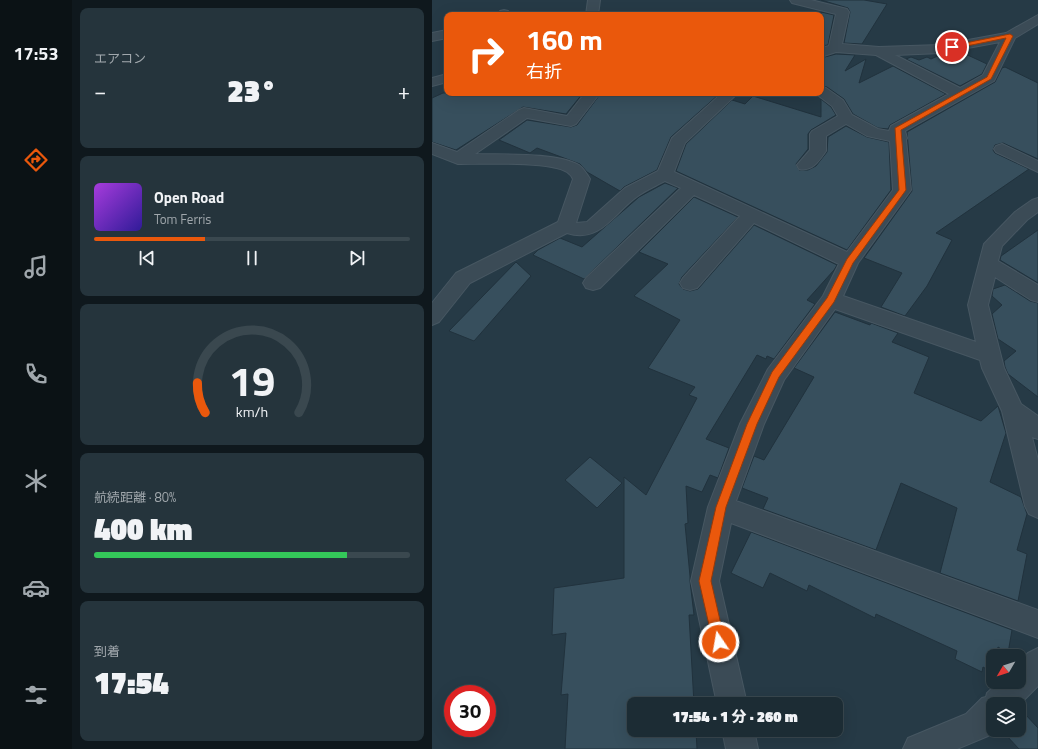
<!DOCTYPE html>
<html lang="ja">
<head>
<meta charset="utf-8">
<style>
  :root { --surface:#1c2c34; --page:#25343c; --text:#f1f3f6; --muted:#a0a7ac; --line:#3a484f; --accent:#ea580c }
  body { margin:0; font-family:"Titillium Web","Noto Sans JP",sans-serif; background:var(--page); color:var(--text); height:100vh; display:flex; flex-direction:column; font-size:15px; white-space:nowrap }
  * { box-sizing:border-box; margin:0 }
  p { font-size:13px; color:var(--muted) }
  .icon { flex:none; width:22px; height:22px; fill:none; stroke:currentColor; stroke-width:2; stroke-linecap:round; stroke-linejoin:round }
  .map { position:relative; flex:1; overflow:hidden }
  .side { display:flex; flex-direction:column; gap:8px; padding:8px; background:#0f181d; width:360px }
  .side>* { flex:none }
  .top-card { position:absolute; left:12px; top:12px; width:380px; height:84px; border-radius:8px; box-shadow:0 4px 16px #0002,0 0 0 1px var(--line); background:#ea580c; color:#fff; overflow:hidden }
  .needle { width:26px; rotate:231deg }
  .fabs { position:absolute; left:554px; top:649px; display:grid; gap:8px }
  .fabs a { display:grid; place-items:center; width:40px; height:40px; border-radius:8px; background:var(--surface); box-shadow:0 4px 16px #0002,0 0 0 1px var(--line); font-size:20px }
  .speed { position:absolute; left:12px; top:685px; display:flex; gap:8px; font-size:20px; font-weight:700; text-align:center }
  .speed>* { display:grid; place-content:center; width:52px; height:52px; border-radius:50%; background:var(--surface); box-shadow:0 4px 16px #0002,0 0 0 1px var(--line); line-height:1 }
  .speed .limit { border:6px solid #d22; background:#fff; color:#111 }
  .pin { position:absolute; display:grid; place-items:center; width:34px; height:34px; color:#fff; margin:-17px; border:2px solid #fff; border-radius:50%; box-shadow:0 1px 4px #0007 }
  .me { position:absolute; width:44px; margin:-22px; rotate:348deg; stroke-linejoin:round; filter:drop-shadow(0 0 3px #0008) }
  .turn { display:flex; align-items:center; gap:14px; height:84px; padding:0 16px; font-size:18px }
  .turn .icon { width:52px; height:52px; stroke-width:2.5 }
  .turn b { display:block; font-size:28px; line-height:34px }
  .big { font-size:30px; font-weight:800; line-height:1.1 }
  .side .tile { flex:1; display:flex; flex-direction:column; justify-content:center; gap:6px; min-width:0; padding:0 14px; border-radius:8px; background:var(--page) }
  .side .dial { align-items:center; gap:0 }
  .dial svg { height:104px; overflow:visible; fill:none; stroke:var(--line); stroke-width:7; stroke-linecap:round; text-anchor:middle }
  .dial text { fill:var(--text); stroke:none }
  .song { display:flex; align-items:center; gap:12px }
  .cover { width:48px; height:48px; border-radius:6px; background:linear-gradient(135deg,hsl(280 70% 55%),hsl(250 70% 35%)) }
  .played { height:4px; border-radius:2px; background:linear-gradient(90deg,var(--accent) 35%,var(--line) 35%) }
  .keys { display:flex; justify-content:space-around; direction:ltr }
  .heat { display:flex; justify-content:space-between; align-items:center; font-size:22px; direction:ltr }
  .charge { height:6px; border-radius:3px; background:linear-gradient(90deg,#34c759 80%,var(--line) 0) }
  .trip { position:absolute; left:195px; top:697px; width:216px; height:40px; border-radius:8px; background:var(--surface); box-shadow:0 4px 16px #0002,0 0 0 1px var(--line); font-weight:800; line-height:40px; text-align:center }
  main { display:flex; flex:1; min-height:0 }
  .tabs { display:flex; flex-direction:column; width:72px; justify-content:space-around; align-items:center; background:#0b1215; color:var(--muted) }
  .tabs .icon { width:28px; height:28px }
  .tabs .on { color:var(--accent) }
  .tabs b { font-size:18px; color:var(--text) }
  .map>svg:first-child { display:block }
</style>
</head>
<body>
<main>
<nav class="tabs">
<b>17:53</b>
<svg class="icon on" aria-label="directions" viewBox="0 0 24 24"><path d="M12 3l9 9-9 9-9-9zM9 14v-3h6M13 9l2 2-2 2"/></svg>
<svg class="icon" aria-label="music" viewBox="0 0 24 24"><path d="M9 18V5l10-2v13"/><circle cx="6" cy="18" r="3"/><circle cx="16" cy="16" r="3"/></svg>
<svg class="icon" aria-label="phone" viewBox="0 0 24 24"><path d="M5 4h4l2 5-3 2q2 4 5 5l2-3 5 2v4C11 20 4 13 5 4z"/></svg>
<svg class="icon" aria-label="climate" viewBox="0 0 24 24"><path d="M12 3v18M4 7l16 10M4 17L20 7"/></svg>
<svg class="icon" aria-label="car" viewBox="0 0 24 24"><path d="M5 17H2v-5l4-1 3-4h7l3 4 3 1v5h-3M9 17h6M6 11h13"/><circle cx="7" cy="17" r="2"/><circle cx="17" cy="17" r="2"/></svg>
<svg class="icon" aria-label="filters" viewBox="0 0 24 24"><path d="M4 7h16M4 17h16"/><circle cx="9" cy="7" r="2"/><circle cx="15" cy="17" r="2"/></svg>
</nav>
<section class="side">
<div class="tile"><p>エアコン</p>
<div class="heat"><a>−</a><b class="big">23°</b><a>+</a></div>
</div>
<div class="tile">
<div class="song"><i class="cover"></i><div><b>Open Road</b><p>Tom Ferris</p></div></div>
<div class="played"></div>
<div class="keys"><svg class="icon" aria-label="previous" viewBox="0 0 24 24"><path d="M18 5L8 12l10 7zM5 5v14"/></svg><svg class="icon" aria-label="pause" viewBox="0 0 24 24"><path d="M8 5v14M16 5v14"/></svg><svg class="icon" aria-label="next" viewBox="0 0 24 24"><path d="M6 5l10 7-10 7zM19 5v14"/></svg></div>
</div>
<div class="tile dial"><svg viewBox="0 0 100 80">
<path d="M14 69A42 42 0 1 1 86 69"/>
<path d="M14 69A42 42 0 0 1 8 46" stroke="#ea580c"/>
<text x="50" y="56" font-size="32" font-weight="700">19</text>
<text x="50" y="72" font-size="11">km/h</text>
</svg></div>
<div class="tile"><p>航続距離 · 80%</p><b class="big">400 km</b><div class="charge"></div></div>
<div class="tile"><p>到着</p><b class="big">17:54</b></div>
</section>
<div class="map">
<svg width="606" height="749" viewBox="0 0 606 749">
  <rect width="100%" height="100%" fill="#263a46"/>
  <path fill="#374f5d" stroke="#21323d" d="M389,0H432L455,4L430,44L412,43L418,12L416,8Z
    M389,12L402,15L396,45L389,46Z
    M527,51L555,64L550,74L528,86L474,59L479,57L487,60L495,57L499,59L508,55Z
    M404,54L423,55L413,71L434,59L427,83L461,66L514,94L458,125L456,129L446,128L421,114L412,99L395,87L389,86V58Z
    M573,67L606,83V159L571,143L563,145L561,150L563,153L597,169L504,233L520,240L495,286L473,316L449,307L470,273L432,258L480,191L475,132L563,82L570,68Z
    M11,93H151L134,114L91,107L24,150L0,142V98Z
    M169,93H276L285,96L239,137L225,170L192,187L188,191L155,172L148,164L105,148L98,153L67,140L95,120L139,127L145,125Z
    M321,96L389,117V99L399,107L404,115L379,130L376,134V149L364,164L367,170H376L384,166L395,152L396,137L414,126L435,137L457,142L459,190L415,250L244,171L254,144L300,100L313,104Z
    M233,183L246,188L152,279L101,255L106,250L128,238L150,247L207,197Z
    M262,197L306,217L250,277L247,284L251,289L258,291L266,289L322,225L405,265L402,270L375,300L383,304L342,359L335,356L334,359L325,355L274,439L297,448L286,478L278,475L270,492L254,486L256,523L253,524L258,576V581L262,615H257L262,704H202V730H264L265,749H133L136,694L129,695L134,633L120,635L122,588L192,578V477L214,495L265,398L257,395L263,387L216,368L248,320L202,296L236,264L207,252Z
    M606,230V283L568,260L569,256Z
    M84,262L99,276L42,341L17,331Z
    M573,285L598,301L606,303V397L576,374L573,367L572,361L584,351L566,339L560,314L570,305L560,296L561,289Z
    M403,312L438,325L439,323L466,333L460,342L497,357L482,393L549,421L566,406L574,433L558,482L589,497L595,514L585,550L595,554L586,601L508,573L525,508L469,483L444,550L331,509L336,498L310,488L322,456L332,460L382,377L362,368Z
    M158,457L190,483L165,508L133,480Z
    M319,532L580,630L576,653L566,647L564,656H561L560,672L551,667L550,672L523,659L525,651L444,614L443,618L377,585L375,591L338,573L331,588L299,573Z
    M593,714L606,728V749H587L574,735L578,730H587V721Z"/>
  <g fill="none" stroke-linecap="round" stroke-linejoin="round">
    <defs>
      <path id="minor" d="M156,0H168L166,15H154Z
        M358,0H379L415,9L417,12L410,44L447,47L509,45L574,33L606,15V24L583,38L562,81L473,131L475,138L474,140L479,190L426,263L411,296L544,342L536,305L552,244L583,212L600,200L606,198V212L595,220L570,246L566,261L606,285V302L599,300L563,277L556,305L572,368L589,404L606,416V439L600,437L606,460V518L597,514L593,506L570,411L550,368L548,360L403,309L352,380L332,424L304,501L606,610V638L299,523L287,581L315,704H285L259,581L276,507L308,424L336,369L391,296L407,264L322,223L265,288L258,290L251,288L248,283L251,278L308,216L262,195L168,288L161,290L154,288L151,283L154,278L249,188L233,181C224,186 214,190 206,196C182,212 169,244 135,233L38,283L7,322L0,325V303L24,273L126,222L141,179C140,177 138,174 135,172C118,161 49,164 26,164L0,154V143L25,152L87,110L92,108L135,116L153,93H168L144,124L139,126L95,118L43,154C70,155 124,152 147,165C151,168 155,174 158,179L144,223L155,222L193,188L226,171L240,138L290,93H306L253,143L242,172L415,252L461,190L458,141L435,136L414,124L394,136V151C387,161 380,172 367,169L365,165L378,150V134L380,131L406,116L400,106L383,93H389V87L394,88L411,100L420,115L446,129L457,131L459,126L517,94L444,55L404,52L389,57V48L397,46L404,14L360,3ZM568,42L551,75L528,88L463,55L509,53Z
        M72,10L76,11L78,15H65L68,11Z
        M15,30V38L0,41V33Z
        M15,74V82L0,86V78Z
        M570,144L606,161V172L564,152L562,149L564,146Z
        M606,648V686L587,705L561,704L562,730L556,736L525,749H471L476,738L534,714L550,698L554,697L555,693L567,682H587V663L596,653Z
        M290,730H322L326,749H294Z"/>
    </defs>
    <use href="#minor" stroke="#475762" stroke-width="2"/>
    <use href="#minor" fill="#3b4b56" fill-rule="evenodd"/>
  </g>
  <path fill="#ea580c" stroke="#983908" d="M578,34L581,36L559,79L469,130L474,190L421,263L402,302L347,377L325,424L294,507L279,581L293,642L291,647L287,648L282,647L267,581L284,507L315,424L340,372L395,298L415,259L467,190L463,128L555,77L574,38L520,49L517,47L518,46Z"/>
</svg>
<div class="fabs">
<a><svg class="needle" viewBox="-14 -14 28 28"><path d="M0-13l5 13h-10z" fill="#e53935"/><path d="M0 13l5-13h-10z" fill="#a0a7ac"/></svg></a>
<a><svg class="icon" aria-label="layers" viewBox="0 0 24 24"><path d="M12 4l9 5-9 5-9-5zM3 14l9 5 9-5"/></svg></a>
</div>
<div class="speed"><div class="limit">30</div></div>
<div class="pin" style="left:520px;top:47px;background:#d93025"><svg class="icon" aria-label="arrive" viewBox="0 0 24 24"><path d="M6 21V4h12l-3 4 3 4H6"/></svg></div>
<svg class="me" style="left:287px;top:642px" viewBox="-20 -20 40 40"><circle r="17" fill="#ea580c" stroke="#fff" stroke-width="3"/><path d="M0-11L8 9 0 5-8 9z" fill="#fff"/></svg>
<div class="trip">17:54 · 1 分 · 260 m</div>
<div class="top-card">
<div class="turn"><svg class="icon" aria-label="right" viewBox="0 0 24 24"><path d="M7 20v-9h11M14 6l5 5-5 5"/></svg><div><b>160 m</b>右折</div></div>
</div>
</div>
</main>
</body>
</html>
